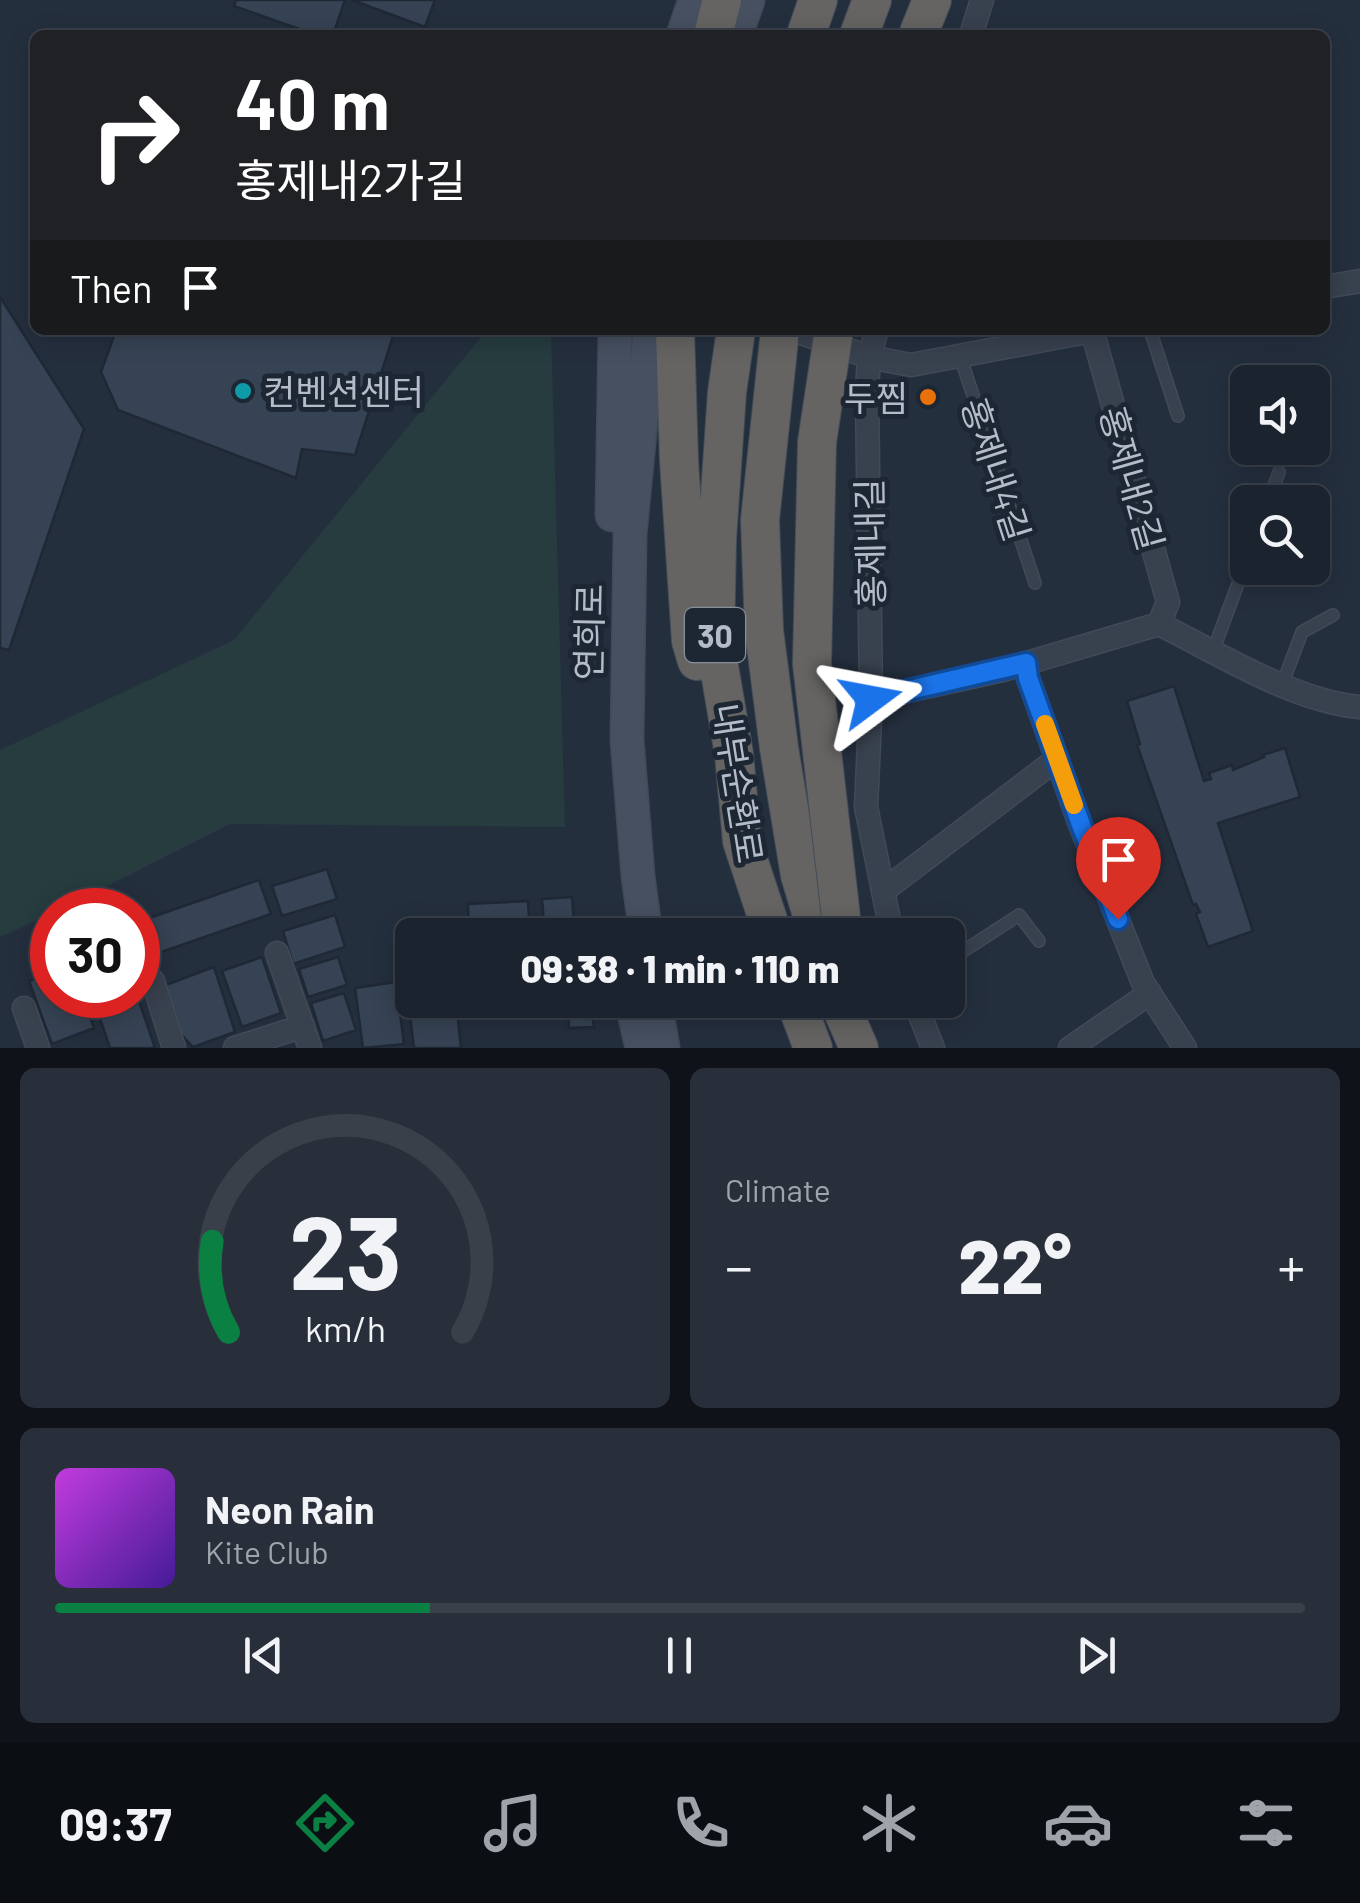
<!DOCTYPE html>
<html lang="en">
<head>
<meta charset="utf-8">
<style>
  :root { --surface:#1b232e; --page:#282f3a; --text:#f1f3f6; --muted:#a0a4aa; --line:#39404a; --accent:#0b8043 }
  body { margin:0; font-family:Barlow,"Noto Sans KR",sans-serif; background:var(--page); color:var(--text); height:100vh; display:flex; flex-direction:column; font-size:38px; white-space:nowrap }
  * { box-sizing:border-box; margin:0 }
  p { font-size:32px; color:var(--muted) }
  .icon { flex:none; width:55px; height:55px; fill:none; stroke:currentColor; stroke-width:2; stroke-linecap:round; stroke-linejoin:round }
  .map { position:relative; height:1048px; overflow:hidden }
  .details { display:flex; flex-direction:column; gap:20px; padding:20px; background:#0f1319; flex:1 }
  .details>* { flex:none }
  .guide { position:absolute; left:30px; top:30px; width:1300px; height:305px; border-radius:15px; box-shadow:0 5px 25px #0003,0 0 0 2px var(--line); background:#202124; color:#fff; overflow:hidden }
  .buttons { position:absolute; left:1230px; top:365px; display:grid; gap:20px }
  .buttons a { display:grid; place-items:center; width:100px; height:100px; border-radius:15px; background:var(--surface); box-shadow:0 5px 25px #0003,0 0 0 2px var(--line); font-size:50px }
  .speed { position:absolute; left:30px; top:888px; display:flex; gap:20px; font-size:50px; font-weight:700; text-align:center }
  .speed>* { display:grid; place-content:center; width:130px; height:130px; border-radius:50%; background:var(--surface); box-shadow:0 5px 25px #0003,0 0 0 2px var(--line); line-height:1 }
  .speed .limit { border:15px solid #d22; background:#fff; color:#111 }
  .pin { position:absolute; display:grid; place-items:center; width:85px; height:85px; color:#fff; margin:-102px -42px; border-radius:50% 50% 50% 0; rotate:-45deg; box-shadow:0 0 10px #0007 }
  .pin .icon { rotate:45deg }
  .me { position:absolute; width:110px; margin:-55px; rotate:77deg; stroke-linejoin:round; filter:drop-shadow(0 0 8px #0008) }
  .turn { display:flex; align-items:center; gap:35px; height:210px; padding:0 40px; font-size:45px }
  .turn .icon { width:130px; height:130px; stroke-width:2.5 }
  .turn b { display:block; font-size:70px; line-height:85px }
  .then { display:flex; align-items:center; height:95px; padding:0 40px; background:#0003; gap:20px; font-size:38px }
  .big { font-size:75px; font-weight:800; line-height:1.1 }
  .details .card { flex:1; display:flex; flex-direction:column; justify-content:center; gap:15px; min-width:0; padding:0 35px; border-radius:15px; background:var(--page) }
  .details .dial { align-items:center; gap:0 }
  .dial svg { height:260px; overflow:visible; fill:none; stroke:var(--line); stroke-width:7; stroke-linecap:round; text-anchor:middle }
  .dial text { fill:var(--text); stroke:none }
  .song { display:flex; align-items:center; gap:30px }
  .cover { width:120px; height:120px; border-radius:15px; background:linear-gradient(135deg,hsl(290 70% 55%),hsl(260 70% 35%)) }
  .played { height:10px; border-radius:5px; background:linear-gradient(90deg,var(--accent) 30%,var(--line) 30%) }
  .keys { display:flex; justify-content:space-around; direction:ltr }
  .heat { display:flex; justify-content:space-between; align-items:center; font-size:55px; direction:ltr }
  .details .tiles { flex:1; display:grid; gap:20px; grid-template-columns:1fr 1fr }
  .card:last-child { grid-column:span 2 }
  .trip { position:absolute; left:395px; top:918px; width:570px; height:100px; border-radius:15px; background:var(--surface); box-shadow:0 5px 25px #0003,0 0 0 2px var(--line); font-weight:800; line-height:100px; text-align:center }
  .dock { display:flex; height:160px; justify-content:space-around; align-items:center; background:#0b0e12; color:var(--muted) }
  .dock .icon { width:70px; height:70px }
  .dock .current { color:var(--accent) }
  .dock b { font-size:45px; color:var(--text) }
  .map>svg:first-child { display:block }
</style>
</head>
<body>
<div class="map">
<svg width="1360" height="1048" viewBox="0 0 1360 1048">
  <rect width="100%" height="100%" fill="#242f3e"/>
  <path fill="#263c3f" d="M530,330H551L565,827L230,824L60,910H52V914L0,937V750L234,640L481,337Z"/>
  <path fill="#364354" stroke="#1f2835" stroke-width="2.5" d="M236,0H345L333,35H316L234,6Z
    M352,0H435L425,27Z
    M0,297L84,429L9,650L0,648Z
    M116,330H395L355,455L302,449L296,478L118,410L101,372Z
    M1174,686L1204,781L1211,779L1209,773L1232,765L1233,770L1264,757L1263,755L1285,748L1300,797L1218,823L1253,931L1208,947L1196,914L1200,912L1196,904L1193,905L1137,745L1140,744L1127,701Z
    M327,869L337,899L282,916L272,886Z
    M259,880L271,914L144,958L138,940V922Z
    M572,897L575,935H545L542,899Z
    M528,901L530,935H469L468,904Z
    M335,915L345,947L293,964L283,931Z
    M262,957L281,1013L242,1027L222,971Z
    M338,957L347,985L308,997L299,969Z
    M214,967L235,1032L193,1047L178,1031L163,986Z
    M52,972V995H82L94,1028L52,1044L29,981Z
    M412,974V1000H456L461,1048H414L405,975Z
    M396,982L404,1044L363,1048L355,988Z
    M344,993L356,1030L323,1041L311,1003Z
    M92,995H137L155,1048H110Z
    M569,1000H590L594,1027L569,1028L568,1015H557L556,1002Z"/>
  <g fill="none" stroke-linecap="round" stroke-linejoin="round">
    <defs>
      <path id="service" d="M1150,330L1178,416
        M960,356L1035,583
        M1268,502L1279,472
        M1213,651L1248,557
        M1282,685L1302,632L1333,615
        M948,961L1019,915L1039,941"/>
      <path id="minor" d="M971,35L982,0
        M1325,287L1360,281
        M793,330L869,357L911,365L1097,330
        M877,330L869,357L867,392L871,699L866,807L892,935
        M1092,330L1168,602L1159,624
        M1026,663L1028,678L1079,822L1143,983L1185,1048
        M871,699L1003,670L1159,624C1220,654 1293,701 1360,707
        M883,891L1057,759
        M277,953L310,1048
        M153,981L174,1048
        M914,1000L933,1048
        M24,1008L38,1048
        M235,1048L303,1026
        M1070,1048L1150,993"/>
      <path id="secondary" d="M683,35L695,0
        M736,35L748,0
        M612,515L615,330
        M646,935L638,876L627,740L630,534L650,330
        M631,1000L642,1048
        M655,1000L663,1048"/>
      <path id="trunk" d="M713,35L722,0
        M806,35L818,0
        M859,35L872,0
        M918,35L932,0
        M675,330L679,461L691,641L697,661
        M736,330L727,392L717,539L715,643L734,754L742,841L773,935
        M780,330L760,520L764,630L779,748L800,875L818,935
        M795,1000L813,1048
        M838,1000L859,1048"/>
    </defs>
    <use href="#service" stroke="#414a57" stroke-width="14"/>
    <use href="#minor" stroke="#414a57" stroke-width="25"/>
    <use href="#secondary" stroke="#414a57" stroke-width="35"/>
    <use href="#trunk" stroke="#434c59" stroke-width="40"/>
    <use href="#service" stroke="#38414e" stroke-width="11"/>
    <use href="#minor" stroke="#38414e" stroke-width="22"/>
    <use href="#secondary" stroke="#465061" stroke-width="32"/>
    <use href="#trunk" stroke="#656462" stroke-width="38"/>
    <defs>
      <path id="trunk-bridge" d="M834,330L817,442L812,664L843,935"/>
    </defs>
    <use href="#trunk-bridge" stroke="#434c59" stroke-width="40" stroke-linecap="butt"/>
    <use href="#trunk-bridge" stroke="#656462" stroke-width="38"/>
  </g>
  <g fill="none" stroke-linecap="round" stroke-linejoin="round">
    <defs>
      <path id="route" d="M871,699L1026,663L1028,678L1080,822L1118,919"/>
    </defs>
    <use href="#route" stroke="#114b97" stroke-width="25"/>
    <use href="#route" stroke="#1a73e8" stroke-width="18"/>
    <path stroke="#f59e0b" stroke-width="18" d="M1045,724L1074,805"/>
  </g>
  <circle fill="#0f9aa8" stroke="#1d2633" stroke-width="4" cx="243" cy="391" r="10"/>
  <circle fill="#e8710a" stroke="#1d2633" stroke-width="4" cx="928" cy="397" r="10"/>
  <g text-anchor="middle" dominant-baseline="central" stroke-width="10" stroke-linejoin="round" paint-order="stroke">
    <rect fill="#1d2633" stroke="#878f9c" stroke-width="2.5" x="685" y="608" width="60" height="54" rx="8"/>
    <g font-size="32" font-weight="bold" fill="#b4bcc9">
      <text x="715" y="635">30</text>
    </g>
    <g font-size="35" fill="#b4bcc9" stroke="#1d2633" text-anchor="start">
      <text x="263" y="391">컨벤션센터</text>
      <text x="908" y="397" text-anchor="end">두찜</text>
    </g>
    <g font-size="35" fill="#b4bcc9" stroke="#1d2633">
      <text transform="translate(997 469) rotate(72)">홍제내4길</text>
      <text transform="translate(1133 478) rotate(74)">홍제내2길</text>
      <text transform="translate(869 543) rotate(-91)">홍제내길</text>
      <text transform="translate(588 632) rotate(-89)">연희로</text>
      <text transform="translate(739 783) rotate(81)">내부순환로</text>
    </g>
  </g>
</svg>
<div class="buttons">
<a><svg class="icon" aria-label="sound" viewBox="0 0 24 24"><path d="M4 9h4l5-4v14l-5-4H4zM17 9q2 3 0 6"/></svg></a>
<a><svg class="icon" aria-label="search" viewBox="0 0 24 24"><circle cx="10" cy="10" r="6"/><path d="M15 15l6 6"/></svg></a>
</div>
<div class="speed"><div class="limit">30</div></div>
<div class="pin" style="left:1118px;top:919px;background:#d93025"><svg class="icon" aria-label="arrive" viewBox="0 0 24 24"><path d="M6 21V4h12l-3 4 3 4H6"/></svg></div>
<svg class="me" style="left:871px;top:699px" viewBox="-20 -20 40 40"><path d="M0-17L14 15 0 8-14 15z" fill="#1a73e8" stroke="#fff" stroke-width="4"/></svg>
<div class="trip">09:38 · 1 min · 110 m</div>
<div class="guide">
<div class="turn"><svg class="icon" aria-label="right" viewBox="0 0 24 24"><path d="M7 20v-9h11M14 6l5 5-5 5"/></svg><div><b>40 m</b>홍제내2가길</div></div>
<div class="then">Then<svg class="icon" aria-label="arrive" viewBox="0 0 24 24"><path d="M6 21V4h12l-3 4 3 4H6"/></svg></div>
</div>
</div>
<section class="details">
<div class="tiles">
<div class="card dial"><svg viewBox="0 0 100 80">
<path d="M14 69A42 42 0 1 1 86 69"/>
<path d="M14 69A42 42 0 0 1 9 41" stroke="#0b8043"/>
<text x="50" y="56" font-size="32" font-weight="700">23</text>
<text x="50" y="72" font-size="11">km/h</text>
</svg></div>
<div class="card"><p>Climate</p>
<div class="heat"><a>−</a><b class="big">22°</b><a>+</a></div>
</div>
<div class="card">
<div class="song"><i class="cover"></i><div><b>Neon Rain</b><p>Kite Club</p></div></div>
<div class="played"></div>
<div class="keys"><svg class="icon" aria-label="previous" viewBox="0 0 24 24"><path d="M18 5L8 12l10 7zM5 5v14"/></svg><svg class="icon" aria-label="pause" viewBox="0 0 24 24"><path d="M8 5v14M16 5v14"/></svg><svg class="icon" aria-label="next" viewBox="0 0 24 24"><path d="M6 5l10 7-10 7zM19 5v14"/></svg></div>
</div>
</div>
</section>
<nav class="dock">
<b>09:37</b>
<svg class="icon current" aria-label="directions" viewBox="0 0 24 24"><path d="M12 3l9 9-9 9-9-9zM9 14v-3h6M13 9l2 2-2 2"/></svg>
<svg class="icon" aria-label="music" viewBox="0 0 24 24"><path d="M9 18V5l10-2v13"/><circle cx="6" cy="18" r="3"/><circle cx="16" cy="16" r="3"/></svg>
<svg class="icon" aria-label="phone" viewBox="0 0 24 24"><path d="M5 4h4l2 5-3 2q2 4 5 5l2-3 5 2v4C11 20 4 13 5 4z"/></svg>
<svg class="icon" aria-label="climate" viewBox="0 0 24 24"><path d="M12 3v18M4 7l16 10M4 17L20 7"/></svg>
<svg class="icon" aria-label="car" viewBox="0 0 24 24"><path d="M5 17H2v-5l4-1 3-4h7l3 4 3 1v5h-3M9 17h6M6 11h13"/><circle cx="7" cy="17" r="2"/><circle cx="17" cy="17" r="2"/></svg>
<svg class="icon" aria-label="filters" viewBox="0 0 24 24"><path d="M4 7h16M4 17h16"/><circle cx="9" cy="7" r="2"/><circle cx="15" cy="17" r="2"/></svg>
</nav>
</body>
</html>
